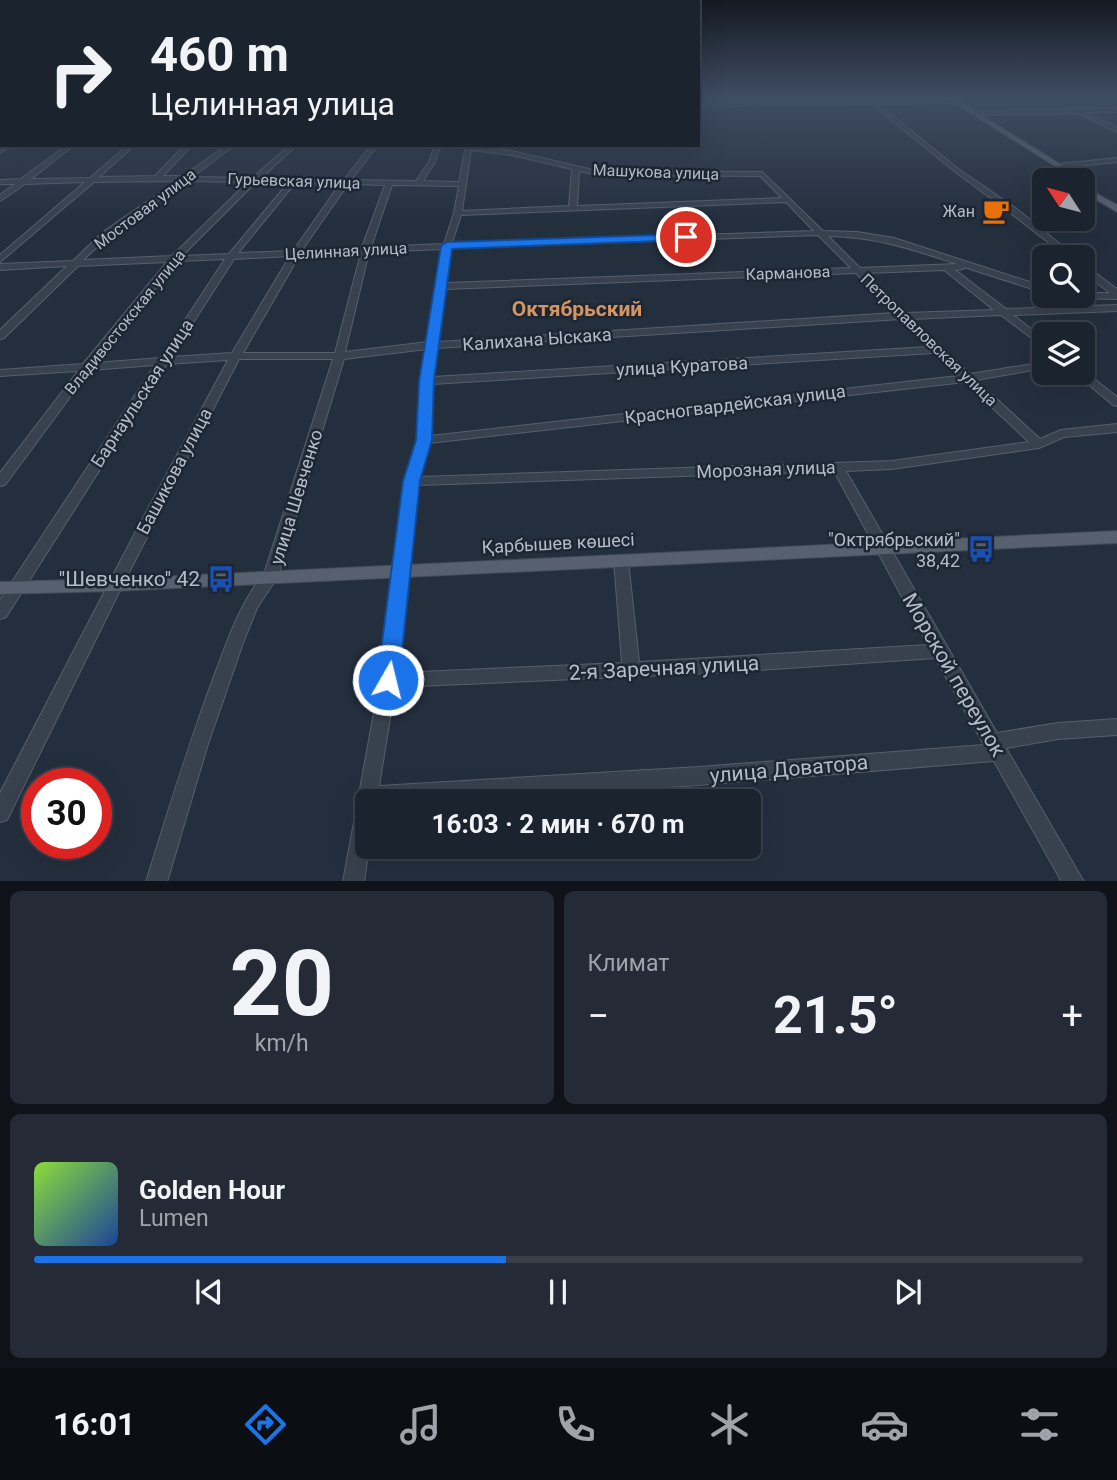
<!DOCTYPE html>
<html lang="ru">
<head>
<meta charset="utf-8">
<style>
  :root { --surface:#1b232e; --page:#242b36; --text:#f1f3f6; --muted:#a0a4aa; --line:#39404a; --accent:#1a73e8 }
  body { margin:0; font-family:Roboto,sans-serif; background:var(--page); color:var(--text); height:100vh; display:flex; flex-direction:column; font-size:26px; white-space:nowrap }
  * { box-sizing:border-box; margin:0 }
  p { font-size:23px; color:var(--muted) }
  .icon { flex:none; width:38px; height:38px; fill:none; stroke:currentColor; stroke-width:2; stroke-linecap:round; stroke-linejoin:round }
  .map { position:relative; height:881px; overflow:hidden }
  .panel { display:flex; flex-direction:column; gap:10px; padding:10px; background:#0f1319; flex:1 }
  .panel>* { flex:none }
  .banner { position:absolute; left:0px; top:0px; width:700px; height:147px; box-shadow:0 7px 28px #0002,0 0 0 2px var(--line); background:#1b232e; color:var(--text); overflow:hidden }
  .needle { width:46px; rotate:306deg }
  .controls { position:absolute; left:1032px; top:168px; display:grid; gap:14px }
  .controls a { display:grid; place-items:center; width:63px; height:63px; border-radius:10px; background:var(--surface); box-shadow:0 7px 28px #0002,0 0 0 2px var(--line); font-size:35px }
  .speed { position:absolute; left:21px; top:768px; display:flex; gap:14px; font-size:35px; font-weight:700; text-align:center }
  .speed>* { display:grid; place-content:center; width:91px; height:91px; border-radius:50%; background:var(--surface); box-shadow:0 7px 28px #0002,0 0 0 2px var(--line); line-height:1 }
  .speed .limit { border:10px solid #d22; background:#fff; color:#111 }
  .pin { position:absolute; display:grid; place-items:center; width:60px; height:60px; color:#fff; margin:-30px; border:4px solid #fff; border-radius:50%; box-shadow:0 2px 7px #0007 }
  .me { position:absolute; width:77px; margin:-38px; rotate:8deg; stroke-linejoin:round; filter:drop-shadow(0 0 5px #0008) }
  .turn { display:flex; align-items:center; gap:24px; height:147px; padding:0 35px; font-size:32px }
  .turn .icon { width:91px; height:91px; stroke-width:2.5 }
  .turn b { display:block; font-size:49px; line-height:60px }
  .big { font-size:52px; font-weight:700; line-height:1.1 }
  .panel .tile { flex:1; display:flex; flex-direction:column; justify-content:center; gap:10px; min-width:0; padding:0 24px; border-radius:10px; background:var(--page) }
  .panel .dial { align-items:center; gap:0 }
  .dial b { font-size:91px; line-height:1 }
  .song { display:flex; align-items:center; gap:21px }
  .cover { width:84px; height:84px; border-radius:10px; background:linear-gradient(135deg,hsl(90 70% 55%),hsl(220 70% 35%)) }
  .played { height:7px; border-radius:4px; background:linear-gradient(90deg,var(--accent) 45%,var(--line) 45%) }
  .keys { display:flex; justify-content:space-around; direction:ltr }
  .heat { display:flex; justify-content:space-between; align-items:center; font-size:38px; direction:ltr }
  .panel .tiles { flex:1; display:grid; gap:10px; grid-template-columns:1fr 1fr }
  .tile:last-child { grid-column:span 2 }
  .trip { position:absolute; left:355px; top:789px; width:406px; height:70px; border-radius:10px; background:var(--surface); box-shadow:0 7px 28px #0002,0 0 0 2px var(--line); font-weight:700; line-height:70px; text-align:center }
  .menu { display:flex; height:112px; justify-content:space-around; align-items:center; background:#0b0e12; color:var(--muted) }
  .menu .icon { width:49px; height:49px }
  .menu .active { color:var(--accent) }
  .menu b { font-size:32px; color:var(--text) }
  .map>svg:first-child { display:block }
</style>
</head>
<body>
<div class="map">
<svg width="1117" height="882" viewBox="0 0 1117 882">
  <rect width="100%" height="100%" fill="#242f3e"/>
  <path fill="#263c3f" d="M705,97C724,97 740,101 759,98L754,97H880C862,103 721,105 705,97Z"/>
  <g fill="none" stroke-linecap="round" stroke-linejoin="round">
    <defs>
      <path id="minor" d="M956,100L954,103L878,104L957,168L1018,210L1076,257H1067L1012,214L953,170L872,104L698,106V102Z
        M1117,108V112H1086L1117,128V132L1078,113L973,115L970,113L973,111Z
        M2,110V114L0,115V111Z
        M4,145H11L0,153V148Z
        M67,145H74L31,179L90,178L128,145H135L99,177L155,176L185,145H192L163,176H183L227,145H235L192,177L252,178L290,145H297L261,178L344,180L371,145H378L351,180L416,181L429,162L435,145H441L435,162L423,181L459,182L466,145L512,151L597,171L762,172L823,231L857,232L894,238L1045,287V293L964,267L963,269L955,270L1006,309L1117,305V311L1013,315L1045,340V348L1001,315L911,319L970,374L1045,362V368L976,380L1040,439L1061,430L1117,424V432L1064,437L1039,448L892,469L846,471L997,733L1058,723L1117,719V735L1058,739L1006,748L1084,882H1062L994,761L699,785L426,802H368V847H369L364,882H343L380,680L405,481L418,440L421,381L427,349L344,359L278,576L257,608L243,643L207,747L167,882H146C167,814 188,746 213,679C227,642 239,604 264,574L333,359H239L125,580L7,820L0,822V793L135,533L228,360L167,364L6,617L0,619V600L155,365L90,370L5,485L0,486V473L78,371L0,376V370L83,364L167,262L78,266L4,338L0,339V330L67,266L0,270V264L73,261L103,232L177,181L94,182L0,262V255L85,182L25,184L0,201V195L15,184H0V180L21,179ZM471,150L512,155L572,169L569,206L462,211ZM579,171L597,175L760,176L782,198L577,206ZM186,181L248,182L172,256L83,260L109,236ZM256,182L288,183L229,254L182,256ZM295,183L340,184L293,251L238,253ZM348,184L385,185L362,247L302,250ZM392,185L459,186L454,213L444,244L371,247ZM786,202L814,231L452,243L461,215ZM818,235L851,268L446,283L451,248ZM828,236C878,237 911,249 957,264L860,268ZM442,249L428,342L345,352L369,252ZM361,253L335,353H243L299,256ZM290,256L232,353L171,357L234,259ZM225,259L160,358L95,363L177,261ZM944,270L994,310L906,313L866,273ZM856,273L895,313L438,342L445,289ZM901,319L929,347L433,377L437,348ZM934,353L958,376L430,436L432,384ZM965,382L1029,442L892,461L420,477L429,443ZM834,471L928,645L639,662L628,560L626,556L621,555L616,556L614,560L622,663L397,673L418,485ZM935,658L984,745L699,767L379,786L395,687L712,673Z
        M1117,158V162L1059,168L1056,166L1059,164Z
        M1083,264L1117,289V299L1071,298L1069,296H1083V293H1110L1083,272Z
        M1084,371L1117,397V406L1113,405L1075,373H1083Z"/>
      <path id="major" d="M945,97H952L1086,180L1083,182V180H1077Z
        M1083,186L1117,205V212L1083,192Z
        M1117,531V543L114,591L0,594V582L114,579Z"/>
    </defs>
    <use href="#minor" stroke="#565f6c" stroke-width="2"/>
    <use href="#major" stroke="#414a57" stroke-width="2"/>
    <use href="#minor" fill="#38414e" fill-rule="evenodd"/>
    <use href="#major" fill="#56606e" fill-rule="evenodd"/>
  </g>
  <linearGradient id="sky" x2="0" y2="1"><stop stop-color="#141a22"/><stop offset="0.44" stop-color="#3f4d63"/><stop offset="1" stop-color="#3f4d63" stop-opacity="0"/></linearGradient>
  <rect width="1117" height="220" fill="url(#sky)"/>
  <path fill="#1a73e8" stroke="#114b97" stroke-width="2" d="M686,234L689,235V240L452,249L434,381L432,440L420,481L399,680L396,687L388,689L380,687L377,680L403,481L416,440L419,381L441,246L447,242Z"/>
  <defs>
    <symbol id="cafe-bare" viewBox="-9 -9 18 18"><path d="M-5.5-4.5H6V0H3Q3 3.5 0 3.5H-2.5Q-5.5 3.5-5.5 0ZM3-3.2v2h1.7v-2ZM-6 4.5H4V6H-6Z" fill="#e8710a" stroke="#1d2633" stroke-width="2.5" paint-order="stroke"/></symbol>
    <symbol id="bus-bare" viewBox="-9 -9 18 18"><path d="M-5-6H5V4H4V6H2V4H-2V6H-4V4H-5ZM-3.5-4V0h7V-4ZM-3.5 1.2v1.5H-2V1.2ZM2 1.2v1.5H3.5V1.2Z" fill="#1a4fb4" stroke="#1d2633" stroke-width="2.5" paint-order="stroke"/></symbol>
  </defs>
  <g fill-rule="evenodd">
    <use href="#cafe-bare" x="977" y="192" width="38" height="38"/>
    <use href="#bus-bare" x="962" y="530" width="38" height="38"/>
    <use href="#bus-bare" x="202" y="560" width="38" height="38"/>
  </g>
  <g text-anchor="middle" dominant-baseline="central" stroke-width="5" stroke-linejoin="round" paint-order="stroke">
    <g font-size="16" fill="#b4bcc9" stroke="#1d2633">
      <text transform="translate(656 172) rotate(2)">Машукова улица</text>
      <text transform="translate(294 181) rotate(2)">Гурьевская улица</text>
      <text transform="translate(145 209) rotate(-37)">Мостовая улица</text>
      <text transform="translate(346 251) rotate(-3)">Целинная улица</text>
      <text transform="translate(788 273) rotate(-2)">Карманова</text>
      <text transform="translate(125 322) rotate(-51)">Владивостокская улица</text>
      <text transform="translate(929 340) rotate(44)">Петропавловская улица</text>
    </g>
    <g font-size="16" fill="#b4bcc9" stroke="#1d2633" text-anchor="end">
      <text x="975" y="211">Жан</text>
    </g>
    <g font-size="18" fill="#b4bcc9" stroke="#1d2633">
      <text transform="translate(537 339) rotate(-4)">Калихана Ыскака</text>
      <text transform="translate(682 366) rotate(-3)">улица Куратова</text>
      <text transform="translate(142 393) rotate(-57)">Барнаульская улица</text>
      <text transform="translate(735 404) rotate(-7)">Красногвардейская улица</text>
      <text transform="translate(766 469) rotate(-2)">Морозная улица</text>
      <text transform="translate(174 471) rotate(-62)">Башикова улица</text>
      <text transform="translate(296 497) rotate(-73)">улица Шевченко</text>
      <text transform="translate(558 543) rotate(-3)">Қарбышев көшесі</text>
    </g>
    <g font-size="18" fill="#b4bcc9" stroke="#1d2633" text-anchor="end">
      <text x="960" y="539">"Октрябрьский"<tspan x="960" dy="21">38,42</tspan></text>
    </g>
    <g font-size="21" font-weight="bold" fill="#d59563" stroke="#1d2633">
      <text x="577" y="309">Октябрьский</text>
    </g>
    <g font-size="21" fill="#b4bcc9" stroke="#1d2633" text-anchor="end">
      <text x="200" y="579">"Шевченко" 42</text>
    </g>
    <g font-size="21" fill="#b4bcc9" stroke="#1d2633">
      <text transform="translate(664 668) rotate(-3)">2-я Заречная улица</text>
      <text transform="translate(954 675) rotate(60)">Морской переулок</text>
      <text transform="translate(789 769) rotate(-5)">улица Доватора</text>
    </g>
  </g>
</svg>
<div class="controls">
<a><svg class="needle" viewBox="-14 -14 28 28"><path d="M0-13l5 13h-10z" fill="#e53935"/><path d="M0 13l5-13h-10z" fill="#a0a4aa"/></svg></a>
<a><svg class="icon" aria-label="search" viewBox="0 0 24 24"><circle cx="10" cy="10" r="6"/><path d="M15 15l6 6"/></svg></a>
<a><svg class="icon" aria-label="layers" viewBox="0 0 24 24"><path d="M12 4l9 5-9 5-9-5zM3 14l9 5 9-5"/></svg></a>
</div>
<div class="speed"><div class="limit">30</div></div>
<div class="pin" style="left:686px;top:237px;background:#d93025"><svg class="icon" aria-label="arrive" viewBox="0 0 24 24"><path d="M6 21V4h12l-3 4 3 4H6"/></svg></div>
<svg class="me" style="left:388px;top:680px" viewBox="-20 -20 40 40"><circle r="17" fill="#1a73e8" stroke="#fff" stroke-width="3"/><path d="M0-11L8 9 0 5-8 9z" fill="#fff"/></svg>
<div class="trip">16:03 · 2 мин · 670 m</div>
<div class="banner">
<div class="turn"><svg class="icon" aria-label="right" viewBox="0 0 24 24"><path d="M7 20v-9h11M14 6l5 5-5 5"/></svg><div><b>460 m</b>Целинная улица</div></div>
</div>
</div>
<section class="panel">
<div class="tiles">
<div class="tile dial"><b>20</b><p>km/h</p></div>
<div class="tile"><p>Климат</p>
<div class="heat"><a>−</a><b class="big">21.5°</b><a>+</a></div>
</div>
<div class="tile">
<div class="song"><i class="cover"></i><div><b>Golden Hour</b><p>Lumen</p></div></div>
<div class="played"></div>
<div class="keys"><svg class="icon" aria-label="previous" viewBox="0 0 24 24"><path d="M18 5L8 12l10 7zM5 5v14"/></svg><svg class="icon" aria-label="pause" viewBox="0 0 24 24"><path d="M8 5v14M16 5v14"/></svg><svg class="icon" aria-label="next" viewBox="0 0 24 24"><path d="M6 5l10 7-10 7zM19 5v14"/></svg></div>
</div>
</div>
</section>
<nav class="menu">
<b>16:01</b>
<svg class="icon active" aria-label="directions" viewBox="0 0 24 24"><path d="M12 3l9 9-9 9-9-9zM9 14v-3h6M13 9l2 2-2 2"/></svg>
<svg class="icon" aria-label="music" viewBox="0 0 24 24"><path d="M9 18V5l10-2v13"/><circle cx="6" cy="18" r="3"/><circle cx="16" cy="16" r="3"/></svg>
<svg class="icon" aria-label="phone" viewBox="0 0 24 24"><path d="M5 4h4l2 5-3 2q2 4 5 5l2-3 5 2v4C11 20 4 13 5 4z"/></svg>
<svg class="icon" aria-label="climate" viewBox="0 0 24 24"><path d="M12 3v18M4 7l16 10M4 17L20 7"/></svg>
<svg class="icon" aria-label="car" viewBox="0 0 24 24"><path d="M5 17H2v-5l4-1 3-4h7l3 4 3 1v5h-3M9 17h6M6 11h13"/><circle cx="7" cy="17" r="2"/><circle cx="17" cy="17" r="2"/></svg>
<svg class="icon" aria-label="filters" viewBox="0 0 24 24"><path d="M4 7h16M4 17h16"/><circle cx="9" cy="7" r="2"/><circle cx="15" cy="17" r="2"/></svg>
</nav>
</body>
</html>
